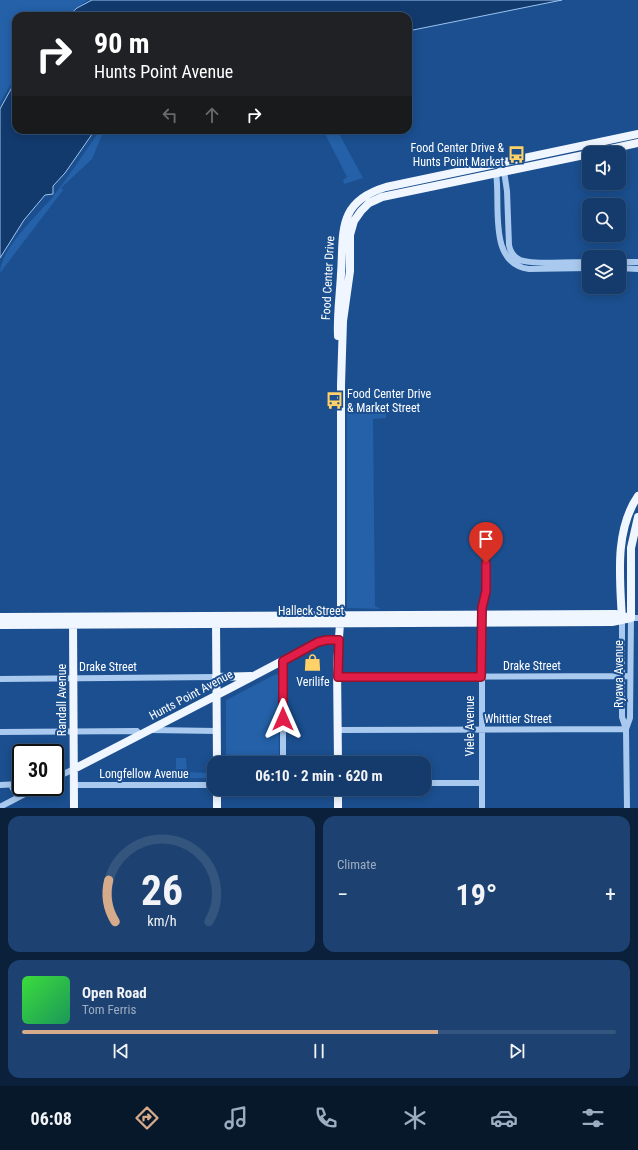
<!DOCTYPE html>
<html lang="en">
<head>
<meta charset="utf-8">
<style>
  :root { --surface:#143b6b; --page:#1d4271; --text:#f1f3f6; --muted:#9dadc1; --line:#33557e; --accent:#d6ab8b }
  body { margin:0; font-family:"Roboto Condensed",sans-serif; background:var(--page); color:var(--text); height:100vh; display:flex; flex-direction:column; font-size:15px; white-space:nowrap }
  * { box-sizing:border-box; margin:0 }
  p { font-size:13px; color:var(--muted) }
  .icon { flex:none; width:22px; height:22px; fill:none; stroke:currentColor; stroke-width:2; stroke-linecap:round; stroke-linejoin:round }
  .map { position:relative; height:808px; overflow:hidden }
  .side { display:flex; flex-direction:column; gap:8px; padding:8px; background:#0b203b; flex:1 }
  .side>* { flex:none }
  .banner { position:absolute; left:12px; top:12px; width:400px; height:122px; border-radius:12px; box-shadow:0 2px 10px #0003,0 0 0 1px var(--line); background:#202124; color:#fff; overflow:hidden }
  .tools { position:absolute; left:582px; top:146px; display:grid; gap:8px }
  .tools a { display:grid; place-items:center; width:44px; height:44px; border-radius:8px; background:var(--surface); box-shadow:0 2px 10px #0003,0 0 0 1px var(--line); font-size:20px }
  .speed { position:absolute; left:12px; top:744px; display:flex; gap:8px; font-size:20px; font-weight:700; text-align:center }
  .speed>* { display:grid; place-content:center; width:52px; height:52px; border-radius:50%; background:var(--surface); box-shadow:0 2px 10px #0003,0 0 0 1px var(--line); line-height:1 }
  .speed .limit { border:2px solid #111; border-radius:6px; background:#fff; color:#111 }
  .pin { position:absolute; display:grid; place-items:center; width:34px; height:34px; color:#fff; margin:-41px -17px; border-radius:50% 50% 50% 0; rotate:-45deg; box-shadow:0 0 4px #0007 }
  .pin .icon { rotate:45deg }
  .me { position:absolute; width:44px; margin:-22px; rotate:0deg; stroke-linejoin:round; filter:drop-shadow(0 0 3px #0008) }
  .turn { display:flex; align-items:center; gap:14px; height:84px; padding:0 16px; font-size:18px }
  .turn .icon { width:52px; height:52px; stroke-width:2.5 }
  .turn b { display:block; font-size:28px; line-height:34px }
  .lanes { display:flex; align-items:center; height:38px; padding:0 16px; background:#0003; justify-content:center; gap:20px; direction:ltr }
  .lanes .off { opacity:.35 }
  .big { font-size:30px; font-weight:700; line-height:1.1 }
  .side .widget { flex:1; display:flex; flex-direction:column; justify-content:center; gap:6px; min-width:0; padding:0 14px; border-radius:12px; background:var(--page) }
  .side .dial { align-items:center; gap:0 }
  .dial svg { height:104px; overflow:visible; fill:none; stroke:var(--line); stroke-width:7; stroke-linecap:round; text-anchor:middle }
  .dial text { fill:var(--text); stroke:none }
  .song { display:flex; align-items:center; gap:12px }
  .cover { width:48px; height:48px; border-radius:6px; background:linear-gradient(135deg,hsl(120 70% 55%),hsl(150 70% 35%)) }
  .played { height:4px; border-radius:2px; background:linear-gradient(90deg,var(--accent) 70%,var(--line) 70%) }
  .keys { display:flex; justify-content:space-around; direction:ltr }
  .heat { display:flex; justify-content:space-between; align-items:center; font-size:22px; direction:ltr }
  .side .tiles { flex:1; display:grid; gap:8px; grid-template-columns:1fr 1fr }
  .widget:last-child { grid-column:span 2 }
  .trip { position:absolute; left:207px; top:756px; width:224px; height:40px; border-radius:12px; background:var(--surface); box-shadow:0 2px 10px #0003,0 0 0 1px var(--line); font-weight:700; line-height:40px; text-align:center }
  .dock { display:flex; height:64px; justify-content:space-around; align-items:center; background:#08182b; color:var(--muted) }
  .dock .icon { width:28px; height:28px }
  .dock .on { color:var(--accent) }
  .dock b { font-size:18px; color:var(--text) }
  .map>svg:first-child { display:block }
</style>
</head>
<body>
<div class="map">
<svg width="638" height="808" viewBox="0 0 638 808">
  <rect width="100%" height="100%" fill="#1b4f8f"/>
  <path fill="#2461a8" d="M0,0H88L65,16H16V75L0,103Z
    M100,130H110L102,135L92,159L61,188L63,190L0,273C0,250 37,215 52,198C69,176 84,153 100,130Z
    M323,130H337L363,178L344,184L343,180L347,177Z
    M347,405H385L386,418L373,419L375,606L381,609L347,608Z
    M276,674L278,675L279,763H226V700Z
    M176,758H186L187,772L207,773V778H176Z"/>
  <path fill="#123a6d" stroke="#9cc4f0" d="M92,0H562L408,31V16H68L77,8Z
    M16,80V130H95L65,173L53,186V194L45,195L24,220L0,258V109Z"/>
  <g fill="none" stroke-linecap="round" stroke-linejoin="round">
    <path stroke="#a9c9ee" stroke-width="6" d="M497,164L504,171L507,191L509,245C510,251 514,257 520,260C532,265 573,262 589,262
      M496,173C501,204 487,264 529,269L589,268
      M619,262H638
      M619,268L638,269
      M482,615V603L486,591V549
      M622,621V717L626,729L627,808
      M482,623V808
      M283,661V763
      M337,677L630,676
      M0,679L216,677
      M626,729L630,718L631,618H638
      M150,730L217,731
      M338,730L626,729
      M0,732L137,731L140,735
      M55,778L74,769
      M424,783H482
      M0,785L21,784
      M11,785L18,797
      M74,785H214
      M0,807L38,787"/>
    <path stroke="#f0f6ff" stroke-width="8" d="M592,153L638,143
      M338,336C337,315 340,295 341,274C344,233 336,202 386,187L638,134
      M0,617L616,614L631,618
      M631,618V548L638,517
      M216,620L217,763
      M622,620C620,579 614,531 638,496
      M73,621L74,808
      M0,625L612,622L631,618
      M216,677L251,676
      M338,763L337,665L341,610V385L343,321L350,271V235L354,221L361,211L369,203L382,197L589,154
      M74,769C156,727 237,685 318,642L327,640H339
      M217,789V808
      M338,789V808"/>
  </g>
  <g fill="none" stroke-linecap="round" stroke-linejoin="round">
    <defs>
      <path id="route" d="M283,719V661L318,642L327,640H339L338,677H481L482,608L486,591V563"/>
    </defs>
    <use href="#route" stroke="#92132f" stroke-width="10"/>
    <use href="#route" stroke="#e11d48" stroke-width="7"/>
  </g>
  <defs>
    <symbol id="bus-bare" viewBox="-9 -9 18 18"><path d="M-5-6H5V4H4V6H2V4H-2V6H-4V4H-5ZM-3.5-4V0h7V-4ZM-3.5 1.2v1.5H-2V1.2ZM2 1.2v1.5H3.5V1.2Z" fill="#ffd166" stroke="#1b4f8f" stroke-width="2.5" paint-order="stroke"/></symbol>
    <symbol id="shop-bare" viewBox="-9 -9 18 18"><path d="M-5-2.5h2.3a2.7 3.5 0 0 1 5.4 0H5L5.5 6h-11ZM-1.5-2.5h3a1.5 2.3 0 0 0-3 0Z" fill="#ffd166" stroke="#1b4f8f" stroke-width="2.5" paint-order="stroke"/></symbol>
  </defs>
  <g fill-rule="evenodd">
    <use href="#bus-bare" x="504" y="142" width="25" height="25"/>
    <use href="#bus-bare" x="322" y="388" width="25" height="25"/>
    <use href="#shop-bare" x="300" y="650" width="25" height="25"/>
  </g>
  <g text-anchor="middle" dominant-baseline="central" stroke-width="4" stroke-linejoin="round" paint-order="stroke">
    <g font-size="12" fill="#fff" stroke="#1b4f8f" text-anchor="end">
      <text x="504" y="148">Food Center Drive &amp;<tspan x="504" dy="14">Hunts Point Market</tspan></text>
      <text x="347" y="394" text-anchor="start">Food Center Drive<tspan x="347" dy="14">&amp; Market Street</tspan></text>
      <text x="313" y="682" text-anchor="middle">Verilife</text>
    </g>
    <g font-size="12" fill="#fff" stroke="#1b4f8f">
      <text transform="translate(328 278) rotate(-87)">Food Center Drive</text>
      <text x="311" y="611">Halleck Street</text>
      <text x="532" y="666">Drake Street</text>
      <text x="108" y="667">Drake Street</text>
      <text transform="translate(619 674) rotate(-90)">Ryawa Avenue</text>
      <text transform="translate(191 695) rotate(-28)">Hunts Point Avenue</text>
      <text transform="translate(62 700) rotate(-90)">Randall Avenue</text>
      <text x="518" y="719">Whittier Street</text>
      <text transform="translate(470 726) rotate(-90)">Viele Avenue</text>
      <text x="144" y="774">Longfellow Avenue</text>
    </g>
  </g>
</svg>
<div class="tools">
<a><svg class="icon" aria-label="sound" viewBox="0 0 24 24"><path d="M4 9h4l5-4v14l-5-4H4zM17 9q2 3 0 6"/></svg></a>
<a><svg class="icon" aria-label="search" viewBox="0 0 24 24"><circle cx="10" cy="10" r="6"/><path d="M15 15l6 6"/></svg></a>
<a><svg class="icon" aria-label="layers" viewBox="0 0 24 24"><path d="M12 4l9 5-9 5-9-5zM3 14l9 5 9-5"/></svg></a>
</div>
<div class="speed"><div class="limit">30</div></div>
<div class="pin" style="left:486px;top:563px;background:#d93025"><svg class="icon" aria-label="arrive" viewBox="0 0 24 24"><path d="M6 21V4h12l-3 4 3 4H6"/></svg></div>
<svg class="me" style="left:283px;top:719px" viewBox="-20 -20 40 40"><path d="M0-17L14 15 0 8-14 15z" fill="#e11d48" stroke="#fff" stroke-width="4"/></svg>
<div class="trip">06:10 · 2 min · 620 m</div>
<div class="banner">
<div class="turn"><svg class="icon" aria-label="right" viewBox="0 0 24 24"><path d="M7 20v-9h11M14 6l5 5-5 5"/></svg><div><b>90 m</b>Hunts Point Avenue</div></div>
<div class="lanes"><svg class="icon off" aria-label="left" viewBox="0 0 24 24"><path d="M17 20v-9H6M10 6l-5 5 5 5"/></svg><svg class="icon off" aria-label="ahead" viewBox="0 0 24 24"><path d="M12 20V5M6 11l6-6 6 6"/></svg><svg class="icon" aria-label="right" viewBox="0 0 24 24"><path d="M7 20v-9h11M14 6l5 5-5 5"/></svg></div>
</div>
</div>
<section class="side">
<div class="tiles">
<div class="widget dial"><svg viewBox="0 0 100 80">
<path d="M14 69A42 42 0 1 1 86 69"/>
<path d="M14 69A42 42 0 0 1 9 37" stroke="#d6ab8b"/>
<text x="50" y="56" font-size="32" font-weight="700">26</text>
<text x="50" y="72" font-size="11">km/h</text>
</svg></div>
<div class="widget"><p>Climate</p>
<div class="heat"><a>−</a><b class="big">19°</b><a>+</a></div>
</div>
<div class="widget">
<div class="song"><i class="cover"></i><div><b>Open Road</b><p>Tom Ferris</p></div></div>
<div class="played"></div>
<div class="keys"><svg class="icon" aria-label="previous" viewBox="0 0 24 24"><path d="M18 5L8 12l10 7zM5 5v14"/></svg><svg class="icon" aria-label="pause" viewBox="0 0 24 24"><path d="M8 5v14M16 5v14"/></svg><svg class="icon" aria-label="next" viewBox="0 0 24 24"><path d="M6 5l10 7-10 7zM19 5v14"/></svg></div>
</div>
</div>
</section>
<nav class="dock">
<b>06:08</b>
<svg class="icon on" aria-label="directions" viewBox="0 0 24 24"><path d="M12 3l9 9-9 9-9-9zM9 14v-3h6M13 9l2 2-2 2"/></svg>
<svg class="icon" aria-label="music" viewBox="0 0 24 24"><path d="M9 18V5l10-2v13"/><circle cx="6" cy="18" r="3"/><circle cx="16" cy="16" r="3"/></svg>
<svg class="icon" aria-label="phone" viewBox="0 0 24 24"><path d="M5 4h4l2 5-3 2q2 4 5 5l2-3 5 2v4C11 20 4 13 5 4z"/></svg>
<svg class="icon" aria-label="climate" viewBox="0 0 24 24"><path d="M12 3v18M4 7l16 10M4 17L20 7"/></svg>
<svg class="icon" aria-label="car" viewBox="0 0 24 24"><path d="M5 17H2v-5l4-1 3-4h7l3 4 3 1v5h-3M9 17h6M6 11h13"/><circle cx="7" cy="17" r="2"/><circle cx="17" cy="17" r="2"/></svg>
<svg class="icon" aria-label="filters" viewBox="0 0 24 24"><path d="M4 7h16M4 17h16"/><circle cx="9" cy="7" r="2"/><circle cx="15" cy="17" r="2"/></svg>
</nav>
</body>
</html>
